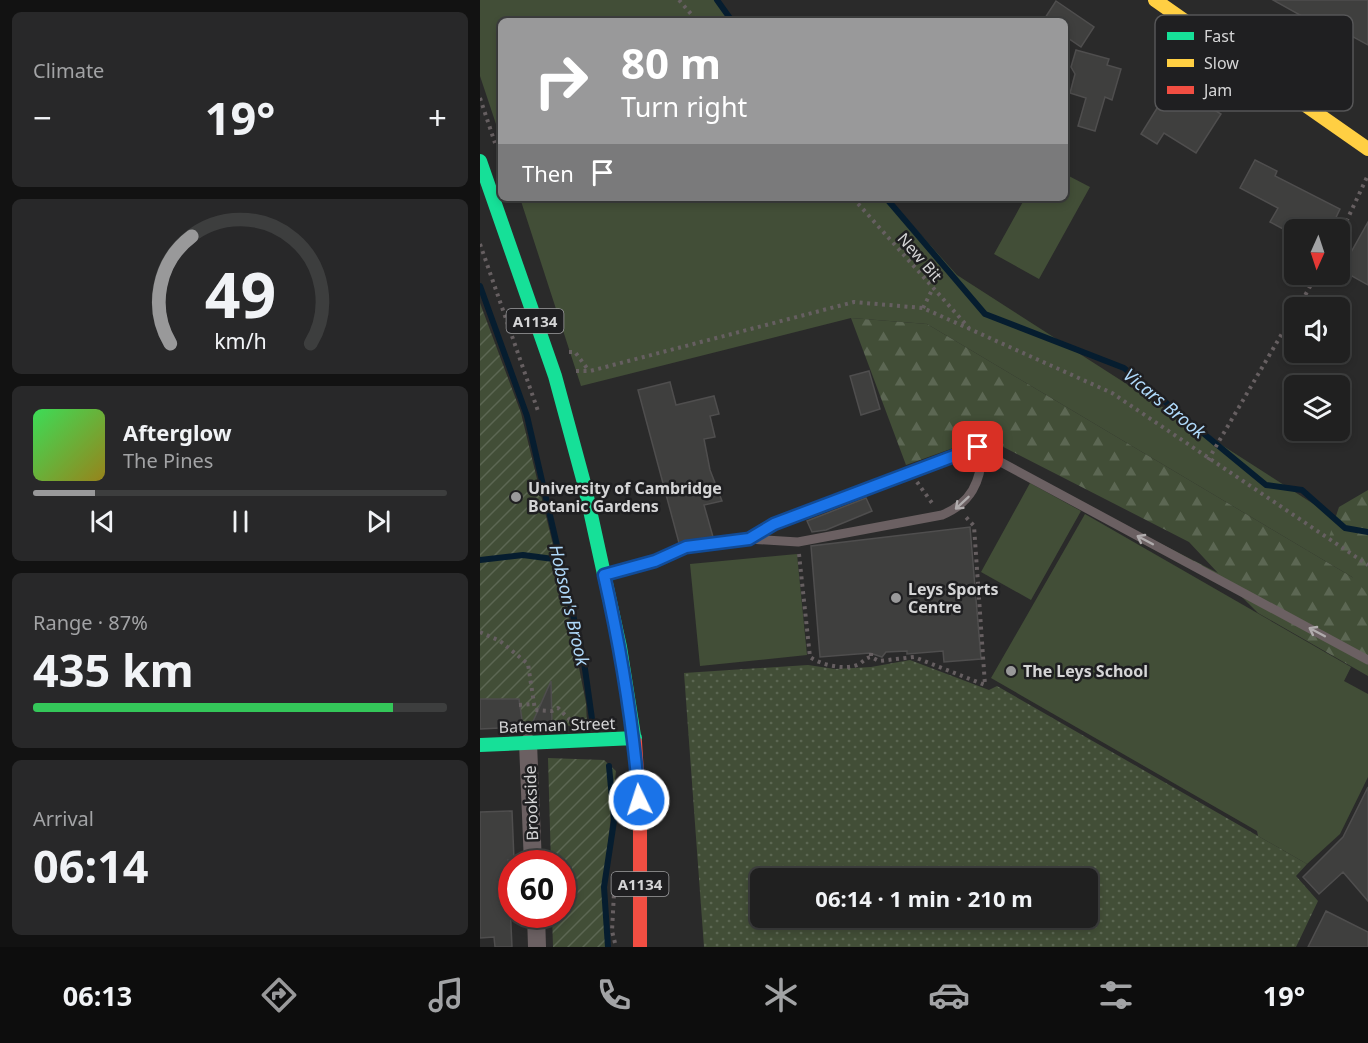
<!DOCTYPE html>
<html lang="en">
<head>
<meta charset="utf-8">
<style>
  :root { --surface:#202020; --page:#282829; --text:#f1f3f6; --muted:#a2a3a5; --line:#3d3e3e; --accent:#99999a }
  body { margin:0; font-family:"Noto Sans",sans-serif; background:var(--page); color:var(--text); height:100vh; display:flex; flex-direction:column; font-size:22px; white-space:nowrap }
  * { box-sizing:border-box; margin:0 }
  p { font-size:20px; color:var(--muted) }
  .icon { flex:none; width:33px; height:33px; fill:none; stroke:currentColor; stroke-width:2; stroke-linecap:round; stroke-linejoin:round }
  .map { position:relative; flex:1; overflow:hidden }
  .sheet { display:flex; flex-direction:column; gap:12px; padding:12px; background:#121212; width:480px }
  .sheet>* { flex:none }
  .banner { position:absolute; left:18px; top:18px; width:570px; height:183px; border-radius:9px; box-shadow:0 3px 9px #0003,0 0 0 2px var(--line); background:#99999a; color:#fff; overflow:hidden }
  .needle { width:39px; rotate:183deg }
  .buttons { position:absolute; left:804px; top:219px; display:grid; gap:12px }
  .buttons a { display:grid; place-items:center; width:66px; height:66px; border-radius:9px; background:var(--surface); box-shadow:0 3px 9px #0003,0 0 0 2px var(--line); font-size:30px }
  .speed { position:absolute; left:18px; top:850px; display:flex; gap:12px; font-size:30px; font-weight:700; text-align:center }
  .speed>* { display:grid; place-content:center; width:78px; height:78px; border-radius:50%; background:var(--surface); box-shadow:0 3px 9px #0003,0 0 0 2px var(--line); line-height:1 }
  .speed .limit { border:9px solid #d22; background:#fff; color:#111 }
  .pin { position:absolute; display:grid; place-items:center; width:51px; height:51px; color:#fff; margin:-26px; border-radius:12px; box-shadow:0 3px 9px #0006 }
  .me { position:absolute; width:66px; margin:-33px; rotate:356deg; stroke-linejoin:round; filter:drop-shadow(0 0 4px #0008) }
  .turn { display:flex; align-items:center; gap:21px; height:126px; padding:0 24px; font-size:27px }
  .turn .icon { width:78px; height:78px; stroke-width:2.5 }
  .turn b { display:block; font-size:42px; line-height:51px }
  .then { display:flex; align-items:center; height:57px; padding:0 24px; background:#0003; gap:12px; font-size:22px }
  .big { font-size:45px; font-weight:700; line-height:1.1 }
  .sheet .card { flex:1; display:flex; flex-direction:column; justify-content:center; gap:9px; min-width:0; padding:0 21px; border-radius:9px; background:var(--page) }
  .sheet .dial { align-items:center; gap:0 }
  .dial svg { height:156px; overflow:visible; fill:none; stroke:var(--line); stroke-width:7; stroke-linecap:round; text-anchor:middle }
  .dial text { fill:var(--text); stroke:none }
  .song { display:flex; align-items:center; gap:18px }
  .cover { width:72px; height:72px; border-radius:9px; background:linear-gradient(135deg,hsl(130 70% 55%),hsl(50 70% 35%)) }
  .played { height:6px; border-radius:3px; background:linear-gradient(90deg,var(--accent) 15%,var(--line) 15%) }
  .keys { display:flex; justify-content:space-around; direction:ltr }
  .heat { display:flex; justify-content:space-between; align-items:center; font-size:33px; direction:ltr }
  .charge { height:9px; border-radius:4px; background:linear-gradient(90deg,#34c759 87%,var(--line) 0) }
  .trip { position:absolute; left:270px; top:868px; width:348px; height:60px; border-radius:9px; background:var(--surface); box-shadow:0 3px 9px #0003,0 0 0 2px var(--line); font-weight:700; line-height:60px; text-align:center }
  .dock { display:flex; height:96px; justify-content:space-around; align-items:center; background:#0d0d0d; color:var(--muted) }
  .dock .icon { width:42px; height:42px }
  .dock .selected { color:var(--accent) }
  .dock b { font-size:27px; color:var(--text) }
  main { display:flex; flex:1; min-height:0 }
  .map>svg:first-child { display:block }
</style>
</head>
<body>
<main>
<section class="sheet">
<div class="card"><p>Climate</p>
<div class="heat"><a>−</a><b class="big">19°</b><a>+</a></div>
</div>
<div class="card dial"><svg viewBox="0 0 100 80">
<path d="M14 69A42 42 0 1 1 86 69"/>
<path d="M14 69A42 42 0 0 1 25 14" stroke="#99999a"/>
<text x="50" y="56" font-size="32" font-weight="700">49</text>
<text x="50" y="72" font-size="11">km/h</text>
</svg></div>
<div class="card">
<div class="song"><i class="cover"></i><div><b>Afterglow</b><p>The Pines</p></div></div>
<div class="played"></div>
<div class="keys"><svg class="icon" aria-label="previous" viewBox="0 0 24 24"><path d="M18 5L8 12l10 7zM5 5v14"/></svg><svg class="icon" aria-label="pause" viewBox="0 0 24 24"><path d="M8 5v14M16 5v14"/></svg><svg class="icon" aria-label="next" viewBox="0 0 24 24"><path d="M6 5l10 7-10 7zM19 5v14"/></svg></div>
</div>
<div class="card"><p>Range · 87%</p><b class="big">435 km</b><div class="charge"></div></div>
<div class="card"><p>Arrival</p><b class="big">06:14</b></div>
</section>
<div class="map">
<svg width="888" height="947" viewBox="0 0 888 947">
  <defs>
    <pattern id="forest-firs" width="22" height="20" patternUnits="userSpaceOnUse" patternTransform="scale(1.5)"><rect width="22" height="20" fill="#424e37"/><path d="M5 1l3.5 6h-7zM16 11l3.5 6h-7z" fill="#5c6753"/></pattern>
    <pattern id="park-dots" width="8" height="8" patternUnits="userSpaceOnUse" patternTransform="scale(1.5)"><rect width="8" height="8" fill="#424e37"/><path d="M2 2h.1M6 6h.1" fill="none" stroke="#5c6753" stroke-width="1.8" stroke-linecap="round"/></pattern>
    <pattern id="garden-furrows" width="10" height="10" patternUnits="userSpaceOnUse" patternTransform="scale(1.5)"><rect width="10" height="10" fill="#424e37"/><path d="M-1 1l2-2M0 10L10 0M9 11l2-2" fill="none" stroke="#5c6753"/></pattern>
  </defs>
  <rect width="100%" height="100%" fill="#2a2a2a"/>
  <path fill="#424e37" d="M0,0H237L247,10L251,21H21V139L0,76Z
    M585,174L610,187L559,279L514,254L545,198H585Z
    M40,198H408L477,275L888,539V611L872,577L447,324L371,318L101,386Z
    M550,483L601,511L551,600L501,572Z
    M605,514L871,667L864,681L888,694V777L860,834L827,864L778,836L777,831L511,678Z
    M317,554L327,655L220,666L210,564Z"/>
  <path fill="url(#forest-firs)" d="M371,318L447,324L872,577L888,594V676L778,613L745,580L502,452L738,573L709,542L504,437L426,465Z
    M888,490V579L845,549L859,507Z"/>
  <path fill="url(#park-dots)" fill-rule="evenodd" d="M430,660L509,690L517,686L827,864L816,876L838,901L816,947H224L204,673L328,665L355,669L391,667ZM280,879H608V918H280Z"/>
  <path fill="url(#garden-furrows)" d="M0,303L41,413L82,582L106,703L107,725L0,729Z
    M68,758L124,760L136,771L122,896L130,947H73L72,915H82V864H71Z"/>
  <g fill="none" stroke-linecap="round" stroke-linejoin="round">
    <path stroke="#061d2f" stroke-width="6" d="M237,0L252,21
      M406,198L505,314L644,368L786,485L822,490L865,528L888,532
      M0,286L47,416L104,662L112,719
      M0,560L43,555L81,560
      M128,947L124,887L134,821L129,766"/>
  </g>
  <path fill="#3f3f3e" stroke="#4f4e4e" stroke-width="1.5" d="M793,0H888V45L857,28L854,34Z
    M576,1L614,27L601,47L585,36V21H563Z
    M596,50L629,59L627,65L641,69L632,100L625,97L615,131L598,126L606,98L590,93L595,74L591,67Z
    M692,84L741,114L716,153L684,133L677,144L661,134Z
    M775,160L797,171L795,176L860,209L850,230H814V235L790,222L798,208L760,188Z
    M888,222V285L861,270Z
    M389,371L400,409L381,415L370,376Z
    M190,382L196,405L234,396L239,414L230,416L235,437L224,439L230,470L242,501L224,505L233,537L199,543L158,390Z
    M386,498L392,511L346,530L332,532L327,521Z
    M490,527L501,659L464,662L463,651L427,654V651L406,652L402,657L390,653L340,657L331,546Z
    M71,681L72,725L51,726Z
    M0,699H39L43,727L0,729Z
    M888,787V901L863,872L839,894L823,877L863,837Z
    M32,811L34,860H28L32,947H15L14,937L0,938V812Z
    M846,911L888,932V947H828Z"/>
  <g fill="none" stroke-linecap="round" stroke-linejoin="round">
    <path stroke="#665f61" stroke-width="4" stroke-dasharray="3 4.5" stroke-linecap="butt" d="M199,0L217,21
      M0,98L15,143
      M373,198L489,328
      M860,235L888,175
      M0,244L58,411
      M443,308L452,290
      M818,308L837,274
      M89,352H95L109,371
      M96,371H110L374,302L443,308L632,393L888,565
      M728,460L814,313
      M437,482L452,503
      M319,554L330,657C341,665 366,671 379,664C384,661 385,658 391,657
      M0,632L20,641L48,664L55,710L72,711L78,708L90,720
      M391,653V657L399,661L434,657L505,685L494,526L485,516
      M39,705L54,704
      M135,943L132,931L135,874"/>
    <path stroke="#6b6062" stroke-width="9" d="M502,452L888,660
      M129,574L175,561L206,547L269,539L318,542L462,515C491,503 501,482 502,452L498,447L474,455L294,524L269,539"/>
    <path stroke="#6b6062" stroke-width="18" d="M48,743L53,864
      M56,915L57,947"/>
    <path stroke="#16e098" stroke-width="14" d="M0,161L75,376L104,483L140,647L155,742
      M0,745L155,738"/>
    <path stroke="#ffcf43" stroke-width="14" d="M675,0L888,149"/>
    <path stroke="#f24e42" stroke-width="14" d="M155,742L160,820V947"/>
  </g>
  <defs><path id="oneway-shaft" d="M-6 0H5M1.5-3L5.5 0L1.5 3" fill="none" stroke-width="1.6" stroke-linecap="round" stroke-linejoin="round" transform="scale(1.5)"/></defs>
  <g stroke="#b0acad">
    <use href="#oneway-shaft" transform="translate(482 503) rotate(137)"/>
    <use href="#oneway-shaft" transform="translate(665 540) rotate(-152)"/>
    <use href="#oneway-shaft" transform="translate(837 632) rotate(-152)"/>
  </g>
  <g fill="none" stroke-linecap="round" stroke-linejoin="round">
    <defs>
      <path id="route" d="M159,800C153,723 141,650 124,575L175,561L206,547L269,539L294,524L498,447"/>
    </defs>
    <use href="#route" stroke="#114b97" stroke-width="15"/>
    <use href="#route" stroke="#1a73e8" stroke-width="10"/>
  </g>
  <g fill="#99999a" stroke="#1f1f21" stroke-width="2">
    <circle cx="36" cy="497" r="6"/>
    <circle cx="416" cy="598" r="6"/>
    <circle cx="531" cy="671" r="6"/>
  </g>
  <g text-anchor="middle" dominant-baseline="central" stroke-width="5" stroke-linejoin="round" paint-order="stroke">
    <g fill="#1f1f21" stroke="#9e9ea0" stroke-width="1.5">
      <rect x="26.5" y="309" width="57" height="24" rx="4.5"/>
      <rect x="131.5" y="872" width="57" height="24" rx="4.5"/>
    </g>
    <g font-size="15" font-weight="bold" fill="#d5d5d6">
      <text x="55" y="321">A1134</text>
      <text x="160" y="884">A1134</text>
    </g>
    <g font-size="16" fill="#d5d5d6" stroke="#1f1f21">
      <text transform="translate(440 257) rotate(49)">New Bit</text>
      <text transform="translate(77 725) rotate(-2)">Bateman Street</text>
      <text transform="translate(51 803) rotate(-92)">Brookside</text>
    </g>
    <g font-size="16" font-weight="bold" fill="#d5d5d6" stroke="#1f1f21" text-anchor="start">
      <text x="48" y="488">University of Cambridge<tspan x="48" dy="18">Botanic Gardens</tspan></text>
      <text x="428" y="589">Leys Sports<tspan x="428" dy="18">Centre</tspan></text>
      <text x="543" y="671">The Leys School</text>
    </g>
    <g font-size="18" font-style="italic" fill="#afd9fa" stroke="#1f1f21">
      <text transform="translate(685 403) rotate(39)">Vicars Brook</text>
      <text transform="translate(90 605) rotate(77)">Hobson's Brook</text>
    </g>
  </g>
  <rect x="675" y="15" width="198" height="96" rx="9" fill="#1f1f21" stroke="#565657" stroke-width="1.5"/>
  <rect x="687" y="32" width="27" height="8" fill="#16e098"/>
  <rect x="687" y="59" width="27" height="8" fill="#ffcf43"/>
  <rect x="687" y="86" width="27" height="8" fill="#f24e42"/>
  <g font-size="16" fill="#d5d5d6">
    <text x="724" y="42">Fast</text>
    <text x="724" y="69">Slow</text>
    <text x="724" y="96">Jam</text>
  </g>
</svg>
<div class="buttons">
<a><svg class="needle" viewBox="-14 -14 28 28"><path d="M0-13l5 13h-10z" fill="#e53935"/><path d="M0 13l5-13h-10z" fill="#a2a3a5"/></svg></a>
<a><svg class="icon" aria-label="sound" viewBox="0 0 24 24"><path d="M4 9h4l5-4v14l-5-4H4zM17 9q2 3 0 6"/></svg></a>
<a><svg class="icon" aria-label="layers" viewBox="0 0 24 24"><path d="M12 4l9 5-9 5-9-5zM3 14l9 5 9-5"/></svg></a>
</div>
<div class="speed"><div class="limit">60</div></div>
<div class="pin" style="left:498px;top:447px;background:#d93025"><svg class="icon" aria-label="arrive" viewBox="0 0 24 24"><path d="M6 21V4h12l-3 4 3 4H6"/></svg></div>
<svg class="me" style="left:159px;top:800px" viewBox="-20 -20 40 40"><circle r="17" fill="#1a73e8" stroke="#fff" stroke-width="3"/><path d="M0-11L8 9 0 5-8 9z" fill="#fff"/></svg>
<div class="trip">06:14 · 1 min · 210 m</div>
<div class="banner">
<div class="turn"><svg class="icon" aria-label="right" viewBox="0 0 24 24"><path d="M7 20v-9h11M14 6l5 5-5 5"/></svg><div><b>80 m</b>Turn right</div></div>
<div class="then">Then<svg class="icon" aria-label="arrive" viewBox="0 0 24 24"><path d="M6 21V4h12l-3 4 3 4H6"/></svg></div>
</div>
</div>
</main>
<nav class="dock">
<b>06:13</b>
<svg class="icon selected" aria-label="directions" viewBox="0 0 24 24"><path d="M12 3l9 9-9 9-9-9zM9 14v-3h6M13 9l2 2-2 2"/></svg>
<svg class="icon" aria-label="music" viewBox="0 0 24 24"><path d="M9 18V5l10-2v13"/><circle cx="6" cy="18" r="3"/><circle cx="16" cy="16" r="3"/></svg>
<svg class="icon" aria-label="phone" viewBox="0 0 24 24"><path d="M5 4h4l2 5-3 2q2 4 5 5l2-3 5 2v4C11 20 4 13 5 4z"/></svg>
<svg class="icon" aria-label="climate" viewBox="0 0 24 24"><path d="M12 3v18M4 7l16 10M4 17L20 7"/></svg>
<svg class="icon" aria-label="car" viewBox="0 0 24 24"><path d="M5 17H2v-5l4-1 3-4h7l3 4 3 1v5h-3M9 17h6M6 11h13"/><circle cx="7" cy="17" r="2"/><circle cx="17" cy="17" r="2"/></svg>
<svg class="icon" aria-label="filters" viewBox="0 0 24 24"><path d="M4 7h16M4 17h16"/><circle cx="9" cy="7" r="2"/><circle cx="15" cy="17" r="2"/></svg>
<b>19°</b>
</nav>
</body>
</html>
